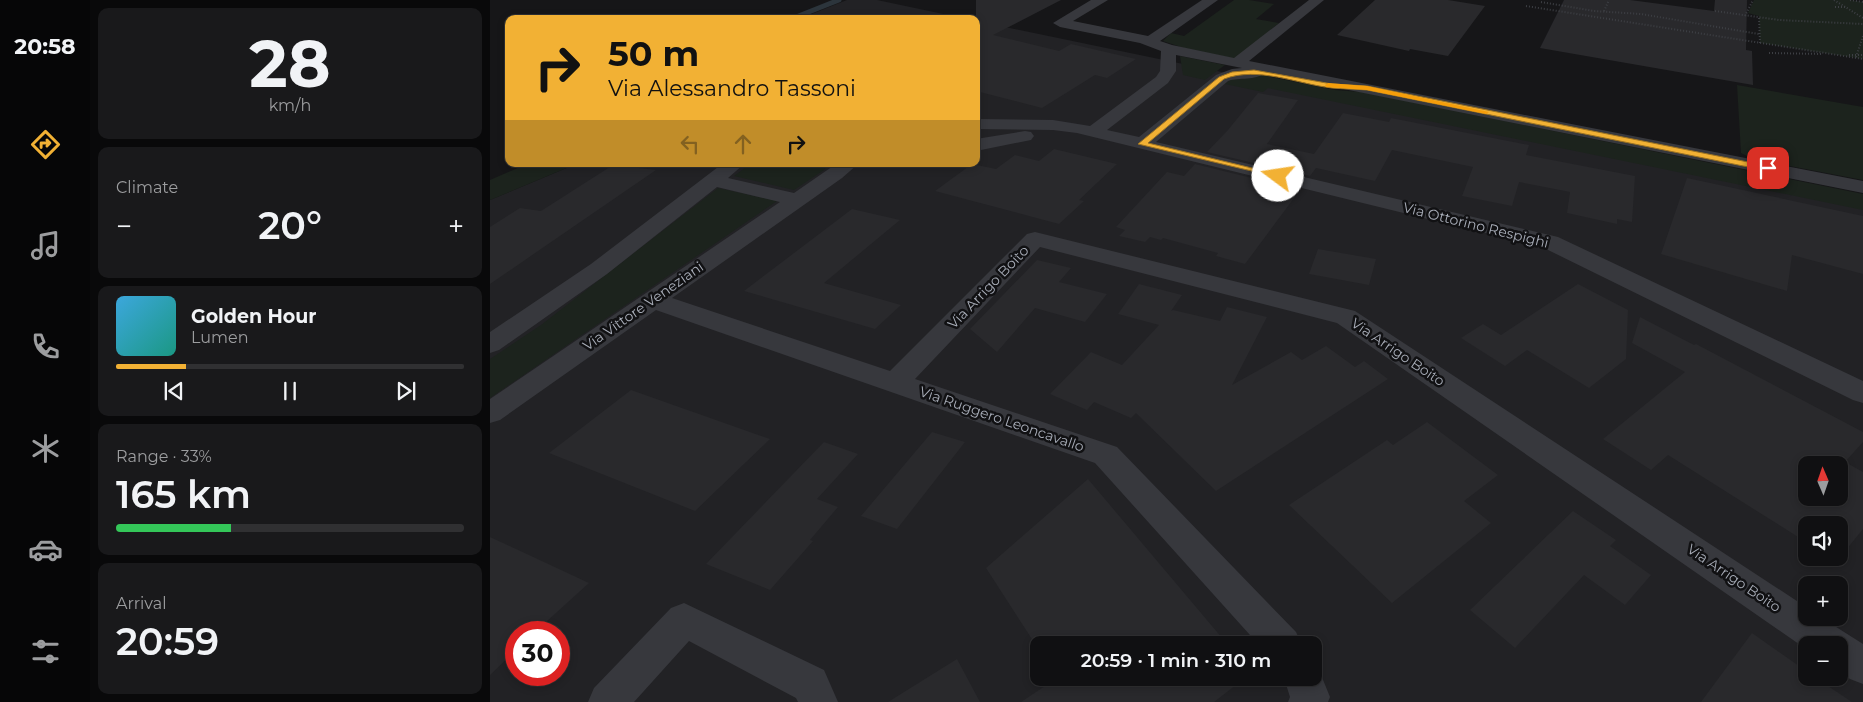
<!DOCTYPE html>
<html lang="en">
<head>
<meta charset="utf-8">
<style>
  :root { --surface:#101012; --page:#19191b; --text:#f1f3f6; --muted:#9c9d9f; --line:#303032; --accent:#f2b134 }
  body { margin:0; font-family:Montserrat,sans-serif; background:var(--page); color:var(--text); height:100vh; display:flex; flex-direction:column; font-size:19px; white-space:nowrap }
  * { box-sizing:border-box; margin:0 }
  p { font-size:16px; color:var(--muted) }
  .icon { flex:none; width:28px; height:28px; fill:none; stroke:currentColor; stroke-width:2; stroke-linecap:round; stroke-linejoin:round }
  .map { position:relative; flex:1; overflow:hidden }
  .details { display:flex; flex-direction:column; gap:8px; padding:8px; background:#09090a; width:400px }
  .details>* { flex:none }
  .top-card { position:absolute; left:15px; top:15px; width:475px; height:152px; border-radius:10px; box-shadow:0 2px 8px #0003,0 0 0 1px var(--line); background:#f2b134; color:#111; overflow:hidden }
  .needle { width:32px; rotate:358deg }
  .tools { position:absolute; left:1308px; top:456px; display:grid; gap:10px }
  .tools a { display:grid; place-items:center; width:50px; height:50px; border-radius:10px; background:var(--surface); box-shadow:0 2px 8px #0003,0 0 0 1px var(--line); font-size:25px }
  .speed { position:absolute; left:15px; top:621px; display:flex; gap:10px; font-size:25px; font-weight:700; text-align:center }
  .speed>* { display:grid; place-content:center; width:65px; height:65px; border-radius:50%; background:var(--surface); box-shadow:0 2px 8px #0003,0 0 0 1px var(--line); line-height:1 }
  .speed .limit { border:8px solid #d22; background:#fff; color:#111 }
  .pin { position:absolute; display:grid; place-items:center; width:42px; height:42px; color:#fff; margin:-21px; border-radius:10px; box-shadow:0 2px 8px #0006 }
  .me { position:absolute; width:55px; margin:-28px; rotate:284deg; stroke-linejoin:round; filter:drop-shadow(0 0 4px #0008) }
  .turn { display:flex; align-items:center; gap:18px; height:105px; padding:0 20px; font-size:22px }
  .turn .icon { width:65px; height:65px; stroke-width:2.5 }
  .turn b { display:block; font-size:35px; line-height:42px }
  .lanes { display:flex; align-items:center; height:48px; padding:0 20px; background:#0003; justify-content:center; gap:25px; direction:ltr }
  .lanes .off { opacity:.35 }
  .big { font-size:38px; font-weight:600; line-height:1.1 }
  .details .widget { flex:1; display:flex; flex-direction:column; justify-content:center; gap:8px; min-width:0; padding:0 18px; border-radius:10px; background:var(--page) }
  .details .dial { align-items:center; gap:0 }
  .dial b { font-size:65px; line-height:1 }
  .song { display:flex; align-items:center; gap:15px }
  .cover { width:60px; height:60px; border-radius:8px; background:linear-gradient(135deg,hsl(200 70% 55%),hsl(170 70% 35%)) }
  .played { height:5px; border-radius:2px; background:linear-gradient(90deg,var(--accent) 20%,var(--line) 20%) }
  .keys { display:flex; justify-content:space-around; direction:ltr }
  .heat { display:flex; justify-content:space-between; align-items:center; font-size:28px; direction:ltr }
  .charge { height:8px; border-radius:4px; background:linear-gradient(90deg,#34c759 33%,var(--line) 0) }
  .trip { position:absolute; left:540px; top:636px; width:292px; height:50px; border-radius:10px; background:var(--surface); box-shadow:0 2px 8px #0003,0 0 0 1px var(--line); font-weight:600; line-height:50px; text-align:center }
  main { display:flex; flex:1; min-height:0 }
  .tab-bar { display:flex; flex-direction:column; width:90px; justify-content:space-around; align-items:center; background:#060607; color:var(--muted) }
  .tab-bar .icon { width:35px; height:35px }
  .tab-bar .selected { color:var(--accent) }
  .tab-bar b { font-size:22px; color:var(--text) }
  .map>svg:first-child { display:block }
</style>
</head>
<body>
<main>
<nav class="tab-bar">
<b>20:58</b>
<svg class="icon selected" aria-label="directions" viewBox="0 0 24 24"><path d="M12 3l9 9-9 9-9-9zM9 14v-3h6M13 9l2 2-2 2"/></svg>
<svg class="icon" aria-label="music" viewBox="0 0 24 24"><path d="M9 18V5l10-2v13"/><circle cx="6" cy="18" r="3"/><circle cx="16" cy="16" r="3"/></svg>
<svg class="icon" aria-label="phone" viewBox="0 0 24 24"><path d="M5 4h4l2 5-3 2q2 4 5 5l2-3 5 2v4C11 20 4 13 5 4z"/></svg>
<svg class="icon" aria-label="climate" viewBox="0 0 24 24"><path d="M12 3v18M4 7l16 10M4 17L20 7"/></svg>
<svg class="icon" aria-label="car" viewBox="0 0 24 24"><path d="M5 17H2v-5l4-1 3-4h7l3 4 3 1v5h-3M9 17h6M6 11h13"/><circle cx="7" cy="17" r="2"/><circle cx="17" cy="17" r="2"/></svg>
<svg class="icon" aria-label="filters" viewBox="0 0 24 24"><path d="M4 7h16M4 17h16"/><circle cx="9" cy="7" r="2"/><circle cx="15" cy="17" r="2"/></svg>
</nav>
<section class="details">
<div class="widget dial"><b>28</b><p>km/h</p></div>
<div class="widget"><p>Climate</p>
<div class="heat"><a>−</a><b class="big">20°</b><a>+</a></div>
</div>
<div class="widget">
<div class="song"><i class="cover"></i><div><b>Golden Hour</b><p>Lumen</p></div></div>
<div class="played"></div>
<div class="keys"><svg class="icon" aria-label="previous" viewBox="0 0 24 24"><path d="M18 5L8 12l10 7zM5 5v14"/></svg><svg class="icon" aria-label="pause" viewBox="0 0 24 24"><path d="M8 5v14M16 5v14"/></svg><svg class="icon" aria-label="next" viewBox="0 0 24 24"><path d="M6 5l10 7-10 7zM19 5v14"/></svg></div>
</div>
<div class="widget"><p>Range · 33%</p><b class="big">165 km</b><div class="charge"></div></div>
<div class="widget"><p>Arrival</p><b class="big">20:59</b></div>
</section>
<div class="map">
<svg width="1373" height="702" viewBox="0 0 1373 702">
  <rect width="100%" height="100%" fill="#161618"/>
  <path fill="#222225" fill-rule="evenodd" d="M357,0H387L477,19H309Z
    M486,21L1373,205V702H0V200L86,164H486ZM1316,465H1349V498H1316ZM1316,525H1349V558H1316ZM1316,585H1349V618H1316ZM26,632H69V675H26ZM549,645H824V678H549ZM1316,645H1349V678H1316Z"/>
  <path fill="#1c231d" d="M744,0H759L784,4L766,19L789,23L746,59L694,48L673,41L681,33L694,36Z
    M1264,0H1360L1373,2V59L1270,43L1269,16L1258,13Z
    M690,56L735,65L715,80L693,75Z
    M767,74L845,90L871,92L1373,194V210L778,88L773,92L735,84L743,78Z
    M1247,85L1373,107V180L1263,159L1251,153Z
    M37,164H86L0,200V180Z
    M260,164H339L334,170L304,190L244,176Z
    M228,188L287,201L0,398V359L51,325Z"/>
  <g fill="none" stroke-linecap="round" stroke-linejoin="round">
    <path stroke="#2c353c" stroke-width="5" d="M301,19L349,0"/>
  </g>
  <path fill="#29292c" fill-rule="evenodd" d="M486,0H571L503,35L569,51L581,44L646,59L617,78L605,75L552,108L486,91Z
    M885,0H958L995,6L958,56L920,49L919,51L847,35Z
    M1074,0H1140L1224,11L1225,0H1257L1256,50L1262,51L1263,85L1050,48Z
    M768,93L808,100L777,144L824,154L853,113L899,122L901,118L1039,145L1036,155L1145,176L1142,222L1127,219V224L1077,213L1080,192L1029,182L1022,206L972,196L983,167L902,150L885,181L826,168L820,176L717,152L738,130Z
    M564,149L627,164L589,200L594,201L569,224L445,191L482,164L506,169L525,155L549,161Z
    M705,164L810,190L755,264L726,256L728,253L673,238L671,240L660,237L655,242L629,236L635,230L626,227L677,172L694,176Z
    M123,165L166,170L0,284V227L30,208L51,211Z
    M1197,178L1373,216V274L1302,255L1297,291L1171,254Z
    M362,209L410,220L334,283L411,305L385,329L254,291Z
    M828,249L886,259L879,285L819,274Z
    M547,260L581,268L569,282L617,294L595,322L545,308L507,352L480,329Z
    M649,284L692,295L681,311L683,310L730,321L737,307L777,317L742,385L801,352L812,360L836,346L865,367L874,361L898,379L726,491L646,413L641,418L604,402L597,410L560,394L601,352L632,365L669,325L628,314Z
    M1088,284L1138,310L1136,359L1099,388L1037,350L1015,366L971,338L993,324L1011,335Z
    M1150,317L1204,345L1206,344L1373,432V442L1355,462L1373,472V529L1347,561L1341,558H1349V525H1316V542L1178,455L1161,470L1113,439L1195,372L1142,343ZM1316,465H1349V498H1316Z
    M141,390L280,439L205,511L59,453Z
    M937,422L1008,475L974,501L1001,523L902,603L799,505L897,440L903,445Z
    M442,432L475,442L407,529L371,516Z
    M334,442L368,454L327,499L348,507L320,540L323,541L280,590L216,564Z
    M598,479L738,645H549V650L496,568Z
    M1083,511L1126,540L1120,546L1161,575L1135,605L1094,575L1025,648L980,610Z
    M0,537L99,583L45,632H26V650L0,675Z
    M1262,633L1316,671V678H1326L1362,702H1211Z
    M467,659L490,702H398Z
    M567,678H566H755L724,702H531Z"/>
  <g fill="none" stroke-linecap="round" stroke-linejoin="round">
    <path stroke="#3d3f44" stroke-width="2" stroke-dasharray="1 2" stroke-linecap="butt" d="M1344,0L1373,18
      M1360,0L1373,2
      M1051,2L1104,11L1151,14L1269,34
      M1036,6L1373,59
      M1345,7H1355
      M1114,11L1119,0
      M1225,11L1289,20L1373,24
      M1255,16L1263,0
      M1269,18L1270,43
      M1279,53L1332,54
      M1359,55H1373
      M1366,57L1373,36"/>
    <path fill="#37383d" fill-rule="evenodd" d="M601,0H618L583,21L658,36L712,0H728L670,41L682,45L744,58L819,0H834L759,61L1373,181V193L774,73C766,81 749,77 738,81L666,142L1068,237L1373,381V403L1363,400L1052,247L587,133L563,130L486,129V119L563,120L600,126L666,77L670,71L671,51L650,43L570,27L563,23ZM686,55L752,68L742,69L726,75L649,137L617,130L678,83L686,71Z
      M535,131L541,132L544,136L541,140L486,151V139Z
      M232,164H254L238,178L304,193L346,164H368L352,178L182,298L400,371L537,234L545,232L865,311L1316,607V618H1332L1373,644V684L1360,679L1349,671V645H1316V649L847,323L550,247L425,379L627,447L806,632L812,645H769L605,463L166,310L10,420L0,423V399L290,202L227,187L117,274L9,350L0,353V332L101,264Z
      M194,603L334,670L348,702H308L306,698L199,641L144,702H98L104,688L181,608Z
      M824,663L827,665L840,697L838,702H798L800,697L794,678H824Z"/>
  </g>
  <path fill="#f2b134" stroke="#9d7322" d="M764,70L842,84L877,86L1278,166L1282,168L1278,171L877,90C865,89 853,89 842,88C807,84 768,66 734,79L658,143L791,175V178L648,144L729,77L742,72Z"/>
  <path fill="#f59e0b" d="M838,83L877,86L999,112L996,114L877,90L836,87L835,85Z"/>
  <g text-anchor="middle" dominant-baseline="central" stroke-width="5" stroke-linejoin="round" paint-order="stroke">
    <g font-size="14" fill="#a8adb8" stroke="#111113">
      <text transform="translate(986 225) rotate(14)">Via Ottorino Respighi</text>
      <text transform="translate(498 287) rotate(-46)">Via Arrigo Boito</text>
      <text transform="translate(153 306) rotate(-35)">Via Vittore Veneziani</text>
      <text transform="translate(908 352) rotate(34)">Via Arrigo Boito</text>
      <text transform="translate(512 419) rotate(19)">Via Ruggero Leoncavallo</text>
      <text transform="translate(1244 578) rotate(34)">Via Arrigo Boito</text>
    </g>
  </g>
</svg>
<div class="tools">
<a><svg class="needle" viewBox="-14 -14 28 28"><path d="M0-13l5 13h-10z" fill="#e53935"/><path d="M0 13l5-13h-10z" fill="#9c9d9f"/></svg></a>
<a><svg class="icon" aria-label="sound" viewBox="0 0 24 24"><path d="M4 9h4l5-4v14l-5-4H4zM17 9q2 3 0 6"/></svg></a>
<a>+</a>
<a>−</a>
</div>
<div class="speed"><div class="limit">30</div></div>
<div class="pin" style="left:1278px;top:168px;background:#d93025"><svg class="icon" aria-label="arrive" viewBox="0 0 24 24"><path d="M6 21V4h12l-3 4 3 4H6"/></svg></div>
<svg class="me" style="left:788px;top:176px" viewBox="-20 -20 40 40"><circle r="19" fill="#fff"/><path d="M0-13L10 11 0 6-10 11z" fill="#f2b134"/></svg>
<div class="trip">20:59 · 1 min · 310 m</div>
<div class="top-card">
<div class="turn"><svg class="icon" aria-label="right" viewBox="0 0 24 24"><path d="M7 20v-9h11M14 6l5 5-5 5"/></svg><div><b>50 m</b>Via Alessandro Tassoni</div></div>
<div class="lanes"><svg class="icon off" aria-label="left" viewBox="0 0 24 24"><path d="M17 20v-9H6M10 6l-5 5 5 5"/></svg><svg class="icon off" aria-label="ahead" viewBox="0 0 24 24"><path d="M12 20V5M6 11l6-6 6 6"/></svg><svg class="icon" aria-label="right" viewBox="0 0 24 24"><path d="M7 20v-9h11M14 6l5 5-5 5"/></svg></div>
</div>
</div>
</main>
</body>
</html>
